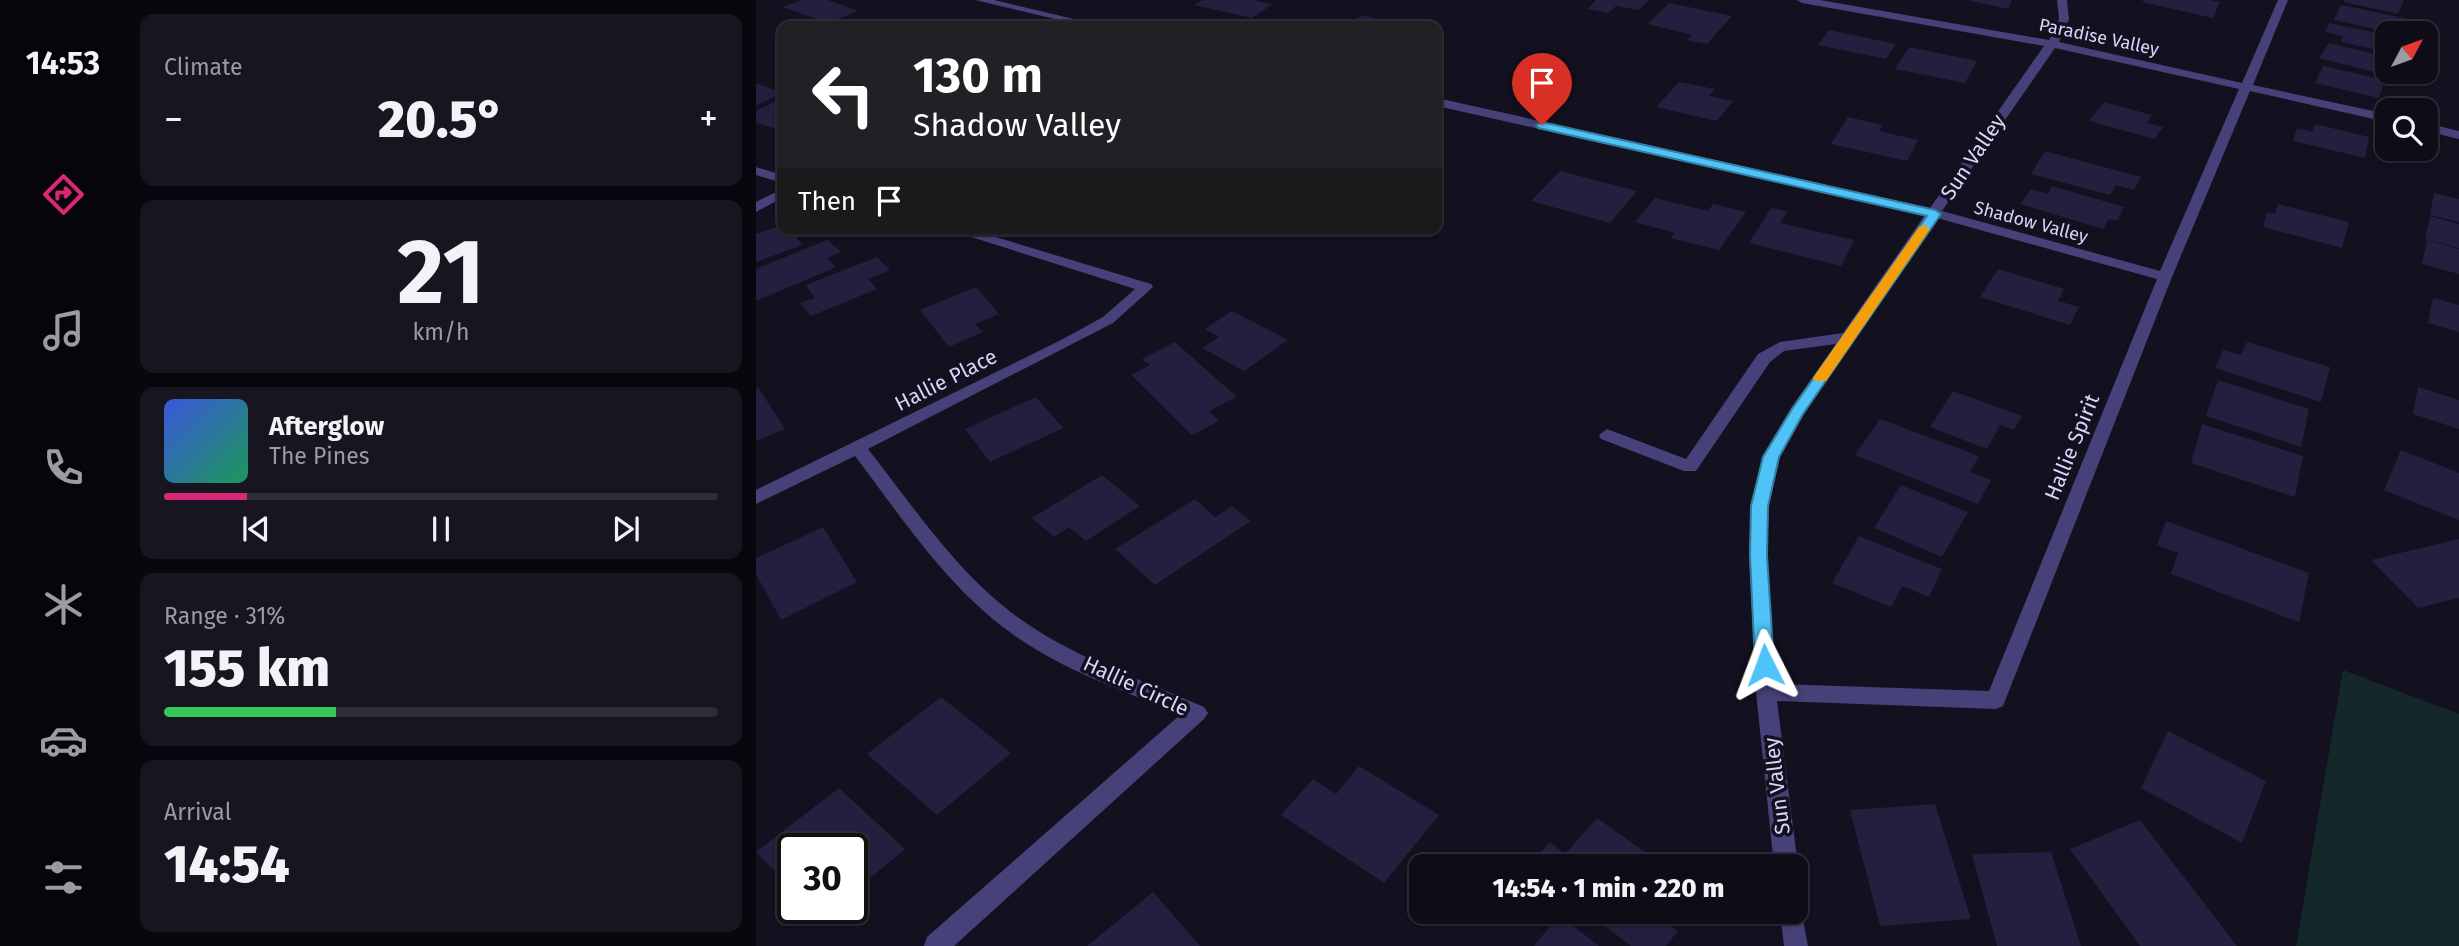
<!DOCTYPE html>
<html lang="en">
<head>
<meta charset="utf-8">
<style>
  :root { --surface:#0e0c17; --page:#171520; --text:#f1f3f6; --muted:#9b9ba1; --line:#2e2c36; --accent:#db2777 }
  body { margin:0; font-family:"Fira Sans",sans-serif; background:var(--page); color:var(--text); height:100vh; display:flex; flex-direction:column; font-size:26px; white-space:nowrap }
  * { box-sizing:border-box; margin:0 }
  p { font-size:23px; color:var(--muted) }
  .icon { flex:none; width:38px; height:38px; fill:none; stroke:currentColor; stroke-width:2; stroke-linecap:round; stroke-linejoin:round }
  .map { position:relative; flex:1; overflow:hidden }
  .panel { display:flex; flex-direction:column; gap:14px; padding:14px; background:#08070d; width:630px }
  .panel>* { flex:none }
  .banner { position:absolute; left:21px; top:21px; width:665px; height:214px; border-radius:14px; box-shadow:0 2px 5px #0004,0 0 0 2px var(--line); background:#202124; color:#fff; overflow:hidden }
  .needle { width:46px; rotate:49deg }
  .fabs { position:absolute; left:1619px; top:21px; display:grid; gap:14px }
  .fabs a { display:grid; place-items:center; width:63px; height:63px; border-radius:14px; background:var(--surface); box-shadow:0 2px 5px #0004,0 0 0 2px var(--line); font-size:35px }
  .speed { position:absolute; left:21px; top:833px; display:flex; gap:14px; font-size:35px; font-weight:700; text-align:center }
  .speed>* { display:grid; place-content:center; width:91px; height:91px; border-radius:50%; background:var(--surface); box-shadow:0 2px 5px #0004,0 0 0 2px var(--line); line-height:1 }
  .speed .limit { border:4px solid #111; border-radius:10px; background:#fff; color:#111 }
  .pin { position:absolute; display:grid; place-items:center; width:60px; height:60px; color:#fff; margin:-72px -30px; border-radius:50% 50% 50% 0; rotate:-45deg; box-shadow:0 0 7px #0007 }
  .pin .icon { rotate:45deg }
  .me { position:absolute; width:77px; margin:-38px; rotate:357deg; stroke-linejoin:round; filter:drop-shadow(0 0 5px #0008) }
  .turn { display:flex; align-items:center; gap:24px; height:147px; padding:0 21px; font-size:32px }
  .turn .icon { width:91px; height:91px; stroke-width:2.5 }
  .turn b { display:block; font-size:49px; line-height:60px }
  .then { display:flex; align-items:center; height:66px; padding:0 21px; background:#0003; gap:14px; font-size:26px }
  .big { font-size:52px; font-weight:800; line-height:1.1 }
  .panel .card { flex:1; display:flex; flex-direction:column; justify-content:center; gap:10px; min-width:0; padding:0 24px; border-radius:14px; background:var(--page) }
  .panel .dial { align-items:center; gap:0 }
  .dial b { font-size:91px; line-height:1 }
  .song { display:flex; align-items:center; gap:21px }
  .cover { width:84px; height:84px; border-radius:10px; background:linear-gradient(135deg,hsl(230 70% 55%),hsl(150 70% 35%)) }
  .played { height:7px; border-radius:4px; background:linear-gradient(90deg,var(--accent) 15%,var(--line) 15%) }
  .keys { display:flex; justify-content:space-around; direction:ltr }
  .heat { display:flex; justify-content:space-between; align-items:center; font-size:38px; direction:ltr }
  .charge { height:10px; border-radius:5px; background:linear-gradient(90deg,#34c759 31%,var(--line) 0) }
  .trip { position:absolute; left:653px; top:854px; width:399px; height:70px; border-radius:14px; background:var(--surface); box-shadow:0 2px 5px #0004,0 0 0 2px var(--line); font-weight:800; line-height:70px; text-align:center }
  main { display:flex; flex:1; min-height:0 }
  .menu { display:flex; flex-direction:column; width:126px; justify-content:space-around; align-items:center; background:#060509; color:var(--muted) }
  .menu .icon { width:49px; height:49px }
  .menu .active { color:var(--accent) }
  .menu b { font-size:32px; color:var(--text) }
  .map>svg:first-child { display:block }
</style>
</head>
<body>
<main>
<nav class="menu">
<b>14:53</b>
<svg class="icon active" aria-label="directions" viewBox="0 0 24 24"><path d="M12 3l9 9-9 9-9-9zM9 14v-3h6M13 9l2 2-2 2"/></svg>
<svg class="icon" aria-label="music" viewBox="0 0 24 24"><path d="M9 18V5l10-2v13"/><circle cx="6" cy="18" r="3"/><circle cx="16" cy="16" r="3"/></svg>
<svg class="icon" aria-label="phone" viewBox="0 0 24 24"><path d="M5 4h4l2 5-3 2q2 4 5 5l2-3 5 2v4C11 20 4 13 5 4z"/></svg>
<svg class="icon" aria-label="climate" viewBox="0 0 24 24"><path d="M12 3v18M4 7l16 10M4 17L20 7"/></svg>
<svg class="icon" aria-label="car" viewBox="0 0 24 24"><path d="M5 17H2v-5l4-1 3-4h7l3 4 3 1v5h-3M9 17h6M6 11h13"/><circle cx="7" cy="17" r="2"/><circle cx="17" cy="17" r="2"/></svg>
<svg class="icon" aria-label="filters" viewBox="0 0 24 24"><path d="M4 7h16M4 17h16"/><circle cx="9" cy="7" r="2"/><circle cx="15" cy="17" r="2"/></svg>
</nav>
<section class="panel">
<div class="card"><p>Climate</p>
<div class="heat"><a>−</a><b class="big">20.5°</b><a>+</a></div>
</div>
<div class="card dial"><b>21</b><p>km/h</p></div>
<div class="card">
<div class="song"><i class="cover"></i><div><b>Afterglow</b><p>The Pines</p></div></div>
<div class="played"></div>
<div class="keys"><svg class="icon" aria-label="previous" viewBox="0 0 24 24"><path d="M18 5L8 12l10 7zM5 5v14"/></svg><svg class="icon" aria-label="pause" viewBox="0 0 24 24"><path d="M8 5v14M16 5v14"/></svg><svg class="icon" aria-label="next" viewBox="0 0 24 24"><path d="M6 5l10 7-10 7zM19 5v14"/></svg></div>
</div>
<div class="card"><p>Range · 31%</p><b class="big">155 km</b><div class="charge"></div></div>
<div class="card"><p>Arrival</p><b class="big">14:54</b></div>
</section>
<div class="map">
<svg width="1703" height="946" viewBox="0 0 1703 946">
  <rect width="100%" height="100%" fill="#13101f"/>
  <path fill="#142829" d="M1587,670L1703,714V946H1540Z"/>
  <path fill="#261e3e" d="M45,0H72L102,11L72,23L27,7Z
    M447,0H496L517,4L496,18L438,5Z
    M840,0H893L883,10L860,6L852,13L831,9Z
    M1211,0H1256L1252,9Z
    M1388,0H1454L1464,2L1457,18L1386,2Z
    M1589,0H1648L1642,14L1588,2Z
    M913,3L976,16L951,44L931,40L936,35L892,24Z
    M1585,5L1658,20L1654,33H1639L1578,20Z
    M607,15L635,23L630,26H588Z
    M1573,23L1631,35V52L1585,42L1587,36L1569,32Z
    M1073,30L1140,44L1130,59L1062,45Z
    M1573,43L1631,57V72H1646L1642,78L1563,58Z
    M1153,47L1221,61L1209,83L1139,69Z
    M1567,66L1629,80L1623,98L1559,83Z
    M923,82L959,89L953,96L977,101L961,121L900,107Z
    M0,83L26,93L0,106Z
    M26,98V124L18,128L0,123V111Z
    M1348,102L1396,115L1391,123L1407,127L1398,139L1333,121Z
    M1092,117L1127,125L1123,131L1162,140L1151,161L1075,144Z
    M1559,124L1613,137L1609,158L1537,141L1541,128L1557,132Z
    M1289,151L1385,177L1378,190L1360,185L1354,195L1275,174Z
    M804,171L881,191L854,223L775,201Z
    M1296,186L1368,207L1361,221L1353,219L1347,229L1264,204L1275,189L1292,194Z
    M1678,193L1703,199V222L1674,215Z
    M899,198L952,211L957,204L990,212L963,250L915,238L919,233L879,222Z
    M1522,204L1593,222L1586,248L1507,227L1511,212L1519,214Z
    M1015,208L1032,211L1024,223L1098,240L1085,266L993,243Z
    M1674,216L1703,224V248L1669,239Z
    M26,225V229H34L46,245L0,262V234Z
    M71,240L85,252L71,258L80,267L0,301V269Z
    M1671,240L1703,249V274L1666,264Z
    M121,257L134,270L112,279L121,289L55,316L44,303L59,298L50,285Z
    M1242,269L1308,289L1302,301L1323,307L1314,325L1224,297Z
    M220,287L243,314L219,324L227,332L193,347L164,310Z
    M1677,298L1703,305V332L1672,323Z
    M476,311L532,340L488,371L446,348L463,337L449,329Z
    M419,342L481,397L453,411L463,421L436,435L375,375L394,365L386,359Z
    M1491,342L1574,367L1565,402L1459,368L1467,350L1485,355Z
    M1462,380L1553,409L1545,447L1450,416Z
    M2,387L29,429L0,441V388Z
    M1662,387L1703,400V429L1657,414Z
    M1197,391L1266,416L1258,430L1244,425L1231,449L1174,427Z
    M280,397L307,428L234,462L209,429Z
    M1124,419L1223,456L1214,472L1235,480L1222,504L1099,455Z
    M1446,424L1547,456L1539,497L1435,463Z
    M1645,450L1703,473V520L1628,490Z
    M346,475L384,506L330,541L313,527L298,537L276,518Z
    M1145,485L1212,512L1186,557L1118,528Z
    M439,499L459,517L476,506L495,521L399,585L359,549Z
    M1410,521L1553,573L1543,622L1415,574L1422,553L1401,545Z
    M67,527L101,582L25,620L0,574V558Z
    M1103,536L1186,569L1173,597L1146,586L1135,607L1076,583Z
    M1703,539V598L1662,608L1615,560Z
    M185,697L255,753L181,815L111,754Z
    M1412,731L1510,781L1486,843L1385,788Z
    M603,766L683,815L628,883L525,815L557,779L580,794Z
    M83,788L149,849L96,893V849H37V889L0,852Z
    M1179,804L1215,919L1124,926L1094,810Z
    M841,818L909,866H773L794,842L809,854Z
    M1384,820L1481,946H1384L1314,849Z
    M1295,852L1325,946H1241L1216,854Z
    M397,892L444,946H331Z
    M56,908H78L65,918Z
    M831,912H908L904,917L922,931L910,946H875Z
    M803,915L843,946H778Z"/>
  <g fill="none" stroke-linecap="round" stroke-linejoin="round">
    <path fill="#464178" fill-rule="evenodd" d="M219,0H238L347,26H328Z
      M1041,0H1064L1293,40L1303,19L1301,0H1311L1313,19L1303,42L1486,83L1522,0H1532L1497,85L1631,114V122L1494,91L1416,277L1247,706L1240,709L1021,701L1042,866L1040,871V866H1018L1000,692L993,555L995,506L1006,457L1035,408L1080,344L1028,351L1014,362L940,471H928L845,439L843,435L851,429L930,459L1002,354L1024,342L1087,333L1169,215L681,106V98L1174,208L1288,46L1046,3ZM1299,48L1483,89L1404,271L1186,211ZM1181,218L1401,279L1233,691L1020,684L1011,555L1013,506L1024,457L1048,414Z
      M1670,123L1703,131V139L1670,131Z
      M0,167L26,175V183L0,175Z
      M26,189V198L0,212V202Z
      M190,229H213L395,284L397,287L357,323L112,449C160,510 205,579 270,623C324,660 389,681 448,707L452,713L448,719L198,946H168L171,937L424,715C367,690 305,670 255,633C191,587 146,518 99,456L0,504V490L305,340L347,317L379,289Z
      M1040,902L1044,904L1052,946H1028L1024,912H1040Z"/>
  </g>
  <path fill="#4fc3f7" stroke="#337fa1" stroke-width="2" d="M786,122L1179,210L1185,214L1047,414L1023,457L1012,506L1011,555L1018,665L1015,670L1009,672L1002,670L999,665L994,555L995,506L1007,457L1036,409L1171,216L782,128L780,125Z"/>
  <path fill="#f59e0b" d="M1168,225L1174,229L1070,381H1059L1057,378L1059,375L1163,227Z"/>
  <g text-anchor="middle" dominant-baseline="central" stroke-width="7" stroke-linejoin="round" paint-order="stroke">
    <g font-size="18" fill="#dad4f9" stroke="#13101f">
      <text transform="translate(1343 37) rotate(12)">Paradise Valley</text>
      <text transform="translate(1275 222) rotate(15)">Shadow Valley</text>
    </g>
    <g font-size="21" fill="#dad4f9" stroke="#13101f">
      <text transform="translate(1217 157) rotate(-56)">Sun Valley</text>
      <text transform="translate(190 380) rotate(-27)">Hallie Place</text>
      <text transform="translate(1316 447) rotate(-68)">Hallie Spirit</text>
      <text transform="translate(380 686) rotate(25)">Hallie Circle</text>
      <text transform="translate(1021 786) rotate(-97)">Sun Valley</text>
    </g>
  </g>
</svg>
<div class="fabs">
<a><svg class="needle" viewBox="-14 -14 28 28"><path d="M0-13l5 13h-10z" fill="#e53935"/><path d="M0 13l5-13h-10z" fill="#9b9ba1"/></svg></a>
<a><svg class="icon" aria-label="search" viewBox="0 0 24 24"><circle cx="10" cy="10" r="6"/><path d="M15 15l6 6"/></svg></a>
</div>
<div class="speed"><div class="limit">30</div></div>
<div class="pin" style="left:786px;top:125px;background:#d93025"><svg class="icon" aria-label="arrive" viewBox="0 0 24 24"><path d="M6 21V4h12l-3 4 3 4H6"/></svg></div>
<svg class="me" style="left:1009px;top:665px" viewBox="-20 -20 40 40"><path d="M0-17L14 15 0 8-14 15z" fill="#4fc3f7" stroke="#fff" stroke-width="4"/></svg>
<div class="trip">14:54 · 1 min · 220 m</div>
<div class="banner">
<div class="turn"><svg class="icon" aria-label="left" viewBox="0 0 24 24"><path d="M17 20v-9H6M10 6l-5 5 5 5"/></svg><div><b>130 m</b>Shadow Valley</div></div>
<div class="then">Then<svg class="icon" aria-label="arrive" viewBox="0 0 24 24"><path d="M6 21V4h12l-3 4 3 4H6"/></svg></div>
</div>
</div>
</main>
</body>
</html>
